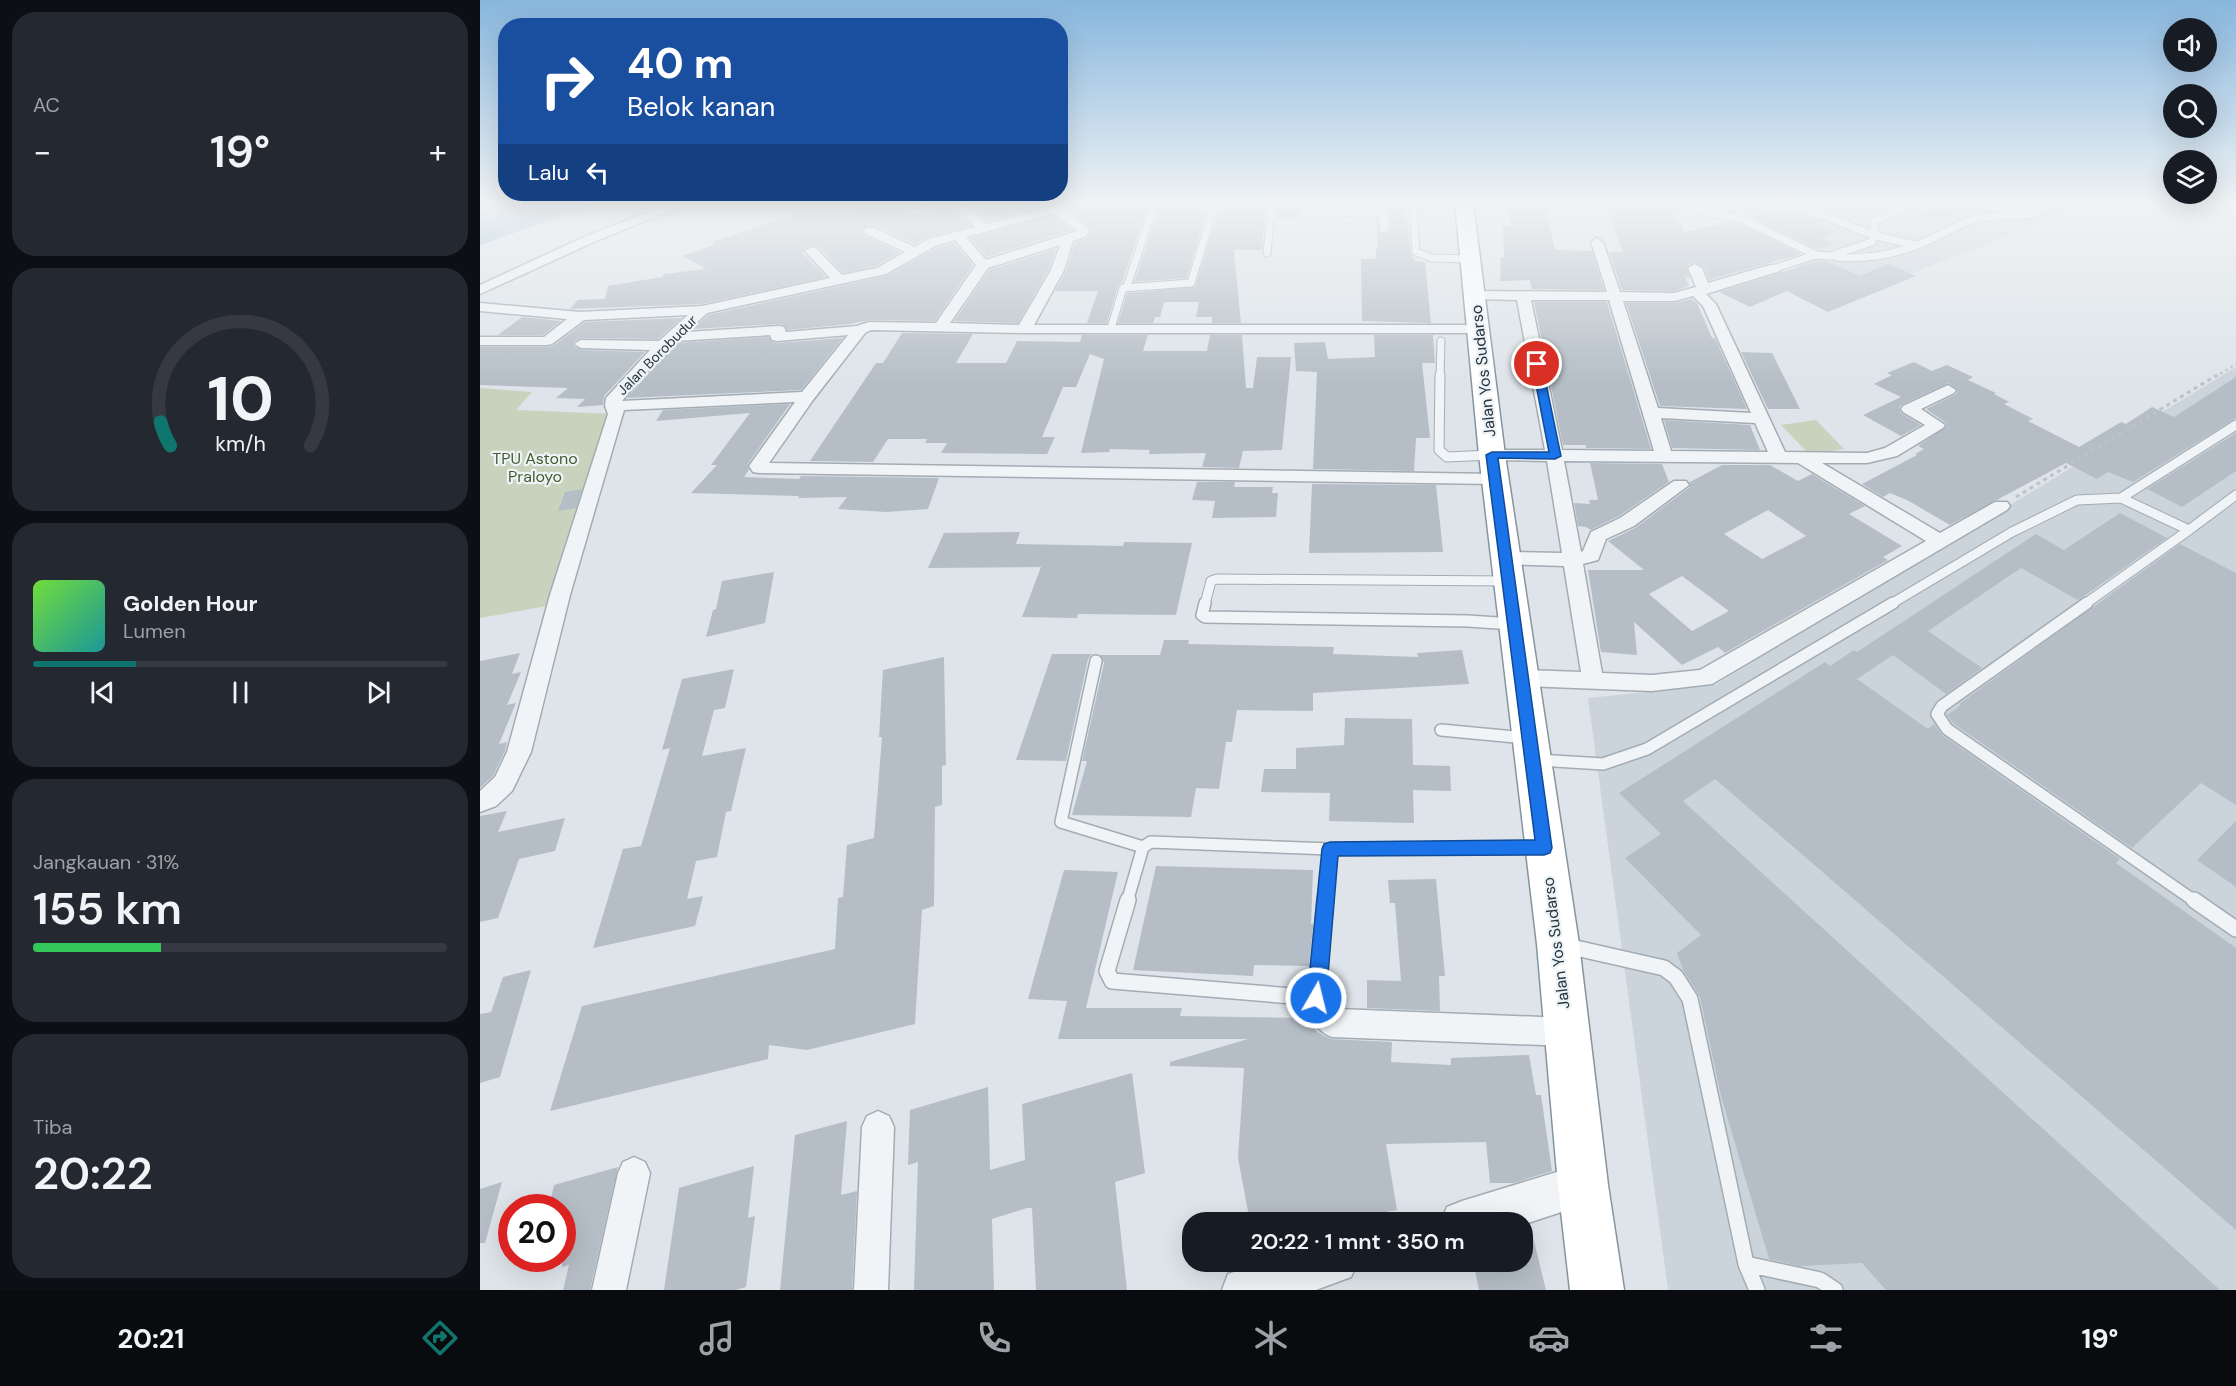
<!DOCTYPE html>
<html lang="id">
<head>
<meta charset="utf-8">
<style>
  :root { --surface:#171b24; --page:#242831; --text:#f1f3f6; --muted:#9ea1a6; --line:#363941; --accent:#0f766e }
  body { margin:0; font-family:"DM Sans",sans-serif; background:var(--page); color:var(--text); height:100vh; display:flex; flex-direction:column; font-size:22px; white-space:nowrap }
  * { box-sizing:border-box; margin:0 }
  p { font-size:20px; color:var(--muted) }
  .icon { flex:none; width:33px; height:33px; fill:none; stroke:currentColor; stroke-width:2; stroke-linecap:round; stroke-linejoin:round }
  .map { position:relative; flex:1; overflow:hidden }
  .panel { display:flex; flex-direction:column; gap:12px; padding:12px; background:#0d0f14; width:480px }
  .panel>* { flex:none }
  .banner { position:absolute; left:18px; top:18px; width:570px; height:183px; border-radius:24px; box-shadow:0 6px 24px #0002; background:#1a4fa0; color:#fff; overflow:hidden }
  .controls { position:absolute; left:1683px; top:18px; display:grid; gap:12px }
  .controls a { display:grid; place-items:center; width:54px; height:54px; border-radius:50%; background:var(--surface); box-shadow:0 6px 24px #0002; font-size:30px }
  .speed { position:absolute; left:18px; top:1194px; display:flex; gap:12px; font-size:30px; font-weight:700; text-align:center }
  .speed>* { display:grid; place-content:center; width:78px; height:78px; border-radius:50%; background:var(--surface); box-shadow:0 6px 24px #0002; line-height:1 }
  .speed .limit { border:9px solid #d22; background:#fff; color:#111 }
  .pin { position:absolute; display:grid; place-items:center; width:51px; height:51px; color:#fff; margin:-26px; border:3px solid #fff; border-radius:50%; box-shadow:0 2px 6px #0007 }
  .me { position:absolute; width:66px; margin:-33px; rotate:8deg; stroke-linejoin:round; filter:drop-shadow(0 0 4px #0008) }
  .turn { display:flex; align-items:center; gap:21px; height:126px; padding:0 30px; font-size:27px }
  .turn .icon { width:78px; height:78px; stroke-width:2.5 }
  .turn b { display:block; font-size:42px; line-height:51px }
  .then { display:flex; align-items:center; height:57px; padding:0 30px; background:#0003; gap:12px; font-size:22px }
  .big { font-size:45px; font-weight:600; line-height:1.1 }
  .panel .tile { flex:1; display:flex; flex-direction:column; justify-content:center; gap:9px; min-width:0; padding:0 21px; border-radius:24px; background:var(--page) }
  .panel .dial { align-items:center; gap:0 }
  .dial svg { height:156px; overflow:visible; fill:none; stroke:var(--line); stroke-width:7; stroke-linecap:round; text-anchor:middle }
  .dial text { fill:var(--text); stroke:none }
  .song { display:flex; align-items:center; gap:18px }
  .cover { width:72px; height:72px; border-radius:9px; background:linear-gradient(135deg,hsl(100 70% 55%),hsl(180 70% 35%)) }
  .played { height:6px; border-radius:3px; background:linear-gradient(90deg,var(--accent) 25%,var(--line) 25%) }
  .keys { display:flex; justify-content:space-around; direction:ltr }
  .heat { display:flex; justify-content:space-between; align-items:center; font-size:33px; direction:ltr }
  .charge { height:9px; border-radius:4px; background:linear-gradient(90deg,#34c759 31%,var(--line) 0) }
  .trip { position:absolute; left:702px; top:1212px; width:351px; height:60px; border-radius:24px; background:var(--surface); box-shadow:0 6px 24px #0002; font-weight:600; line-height:60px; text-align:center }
  .tabs { display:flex; height:96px; justify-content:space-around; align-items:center; background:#090b0e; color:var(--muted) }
  .tabs .icon { width:42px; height:42px }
  .tabs .active { color:var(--accent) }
  .tabs b { font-size:27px; color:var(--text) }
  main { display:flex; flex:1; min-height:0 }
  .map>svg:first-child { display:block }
</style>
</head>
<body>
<main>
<section class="panel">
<div class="tile"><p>AC</p>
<div class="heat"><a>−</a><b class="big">19°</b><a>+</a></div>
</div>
<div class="tile dial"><svg viewBox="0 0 100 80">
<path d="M14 69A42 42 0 1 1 86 69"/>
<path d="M14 69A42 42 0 0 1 9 57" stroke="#0f766e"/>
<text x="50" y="56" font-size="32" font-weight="700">10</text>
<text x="50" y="72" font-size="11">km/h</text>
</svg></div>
<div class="tile">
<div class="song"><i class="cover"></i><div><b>Golden Hour</b><p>Lumen</p></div></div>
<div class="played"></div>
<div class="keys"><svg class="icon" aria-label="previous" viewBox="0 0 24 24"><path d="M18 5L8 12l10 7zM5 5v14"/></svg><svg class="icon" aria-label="pause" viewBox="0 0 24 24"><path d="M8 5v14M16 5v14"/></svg><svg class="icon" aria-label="next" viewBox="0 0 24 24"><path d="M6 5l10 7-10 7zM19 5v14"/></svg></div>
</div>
<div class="tile"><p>Jangkauan · 31%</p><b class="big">155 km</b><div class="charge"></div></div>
<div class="tile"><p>Tiba</p><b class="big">20:22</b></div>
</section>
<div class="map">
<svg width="1756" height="1290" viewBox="0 0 1756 1290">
  <rect width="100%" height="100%" fill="#dee4e9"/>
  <path fill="#ccd4db" d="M1220,203H1610L1369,298Z
    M1756,367V1290H1188L1108,698L1235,685Z"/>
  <path fill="#c8d3be" d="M0,388L52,392L36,410L135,414L84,547L67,606L0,618Z
    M1336,420L1364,449L1329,454L1301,425Z"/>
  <path fill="#96bacc" d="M18,203H117L0,245V209Z"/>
  <path fill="#b5bec6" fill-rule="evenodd" d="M394,203H446L426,210L435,217L469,206L491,226L448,237L435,244L395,226H386L382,230L385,236L420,252L396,266L363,273L338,246L330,245L324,249L323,253L346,277L222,304L90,309L98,300L125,299L128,286L182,277L184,274L226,269L203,256L236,244L232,242L328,210L335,214L353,209L362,213Z
    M482,203H562L564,207L507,221L494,209Z
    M607,203H669L642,282L638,286L627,323H607L618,291H575L586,271L595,243L606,239L612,231L611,228L591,211L604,207Z
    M681,203H729L707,278L654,282Z
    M741,203H786L782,250H754L761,323H732V317H716L719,302H684L680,317H675L673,323H638L647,293L715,287Z
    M798,203H819L818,219H796Z
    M909,203H925L931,253L935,261L945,262L951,323L882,321L881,259H896V248H898L896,219H898L900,232L907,233L910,229Z
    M1025,203H1064L1075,250L1112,251L1124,290L1052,289L1050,280L1020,281L1021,257H1024L1023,226H1032Z
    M1125,203H1188L1205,232L1250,222L1260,224L1321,254L1229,280L1224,267L1214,262L1206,267L1210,279L1205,276L1209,286L1194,291L1142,290L1129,252H1143Z
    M1461,203H1504L1458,222L1434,213Z
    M1310,209L1340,220L1333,222L1357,232L1342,238L1355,244L1337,249L1272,217Z
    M574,215L592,230L507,257L490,238Z
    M474,243L493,265L455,321L389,320L370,324L307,330L304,325L299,324L213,329L228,315L406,276L458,247Z
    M576,249L569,269L538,323L474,321L509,270Z
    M1337,261H1345L1380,276L1408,264L1436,276L1348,312L1307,291L1270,307L1239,292Z
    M1212,299L1217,303L1232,338H1235L1267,409L1180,406L1146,303H1195Z
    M1054,302H1127L1171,449L1106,448V445H1083Z
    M42,317L81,321L63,335H18Z
    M202,318L178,339L101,338L93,342V346L101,350L165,352L124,396L123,405L97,407L105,399L76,398L88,388L0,385V347H67L73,346L105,322Z
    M422,333L493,334L476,363H526L537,341L600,342L602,335H668L663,351H727L730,335H762L766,388H773L777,357H811L802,450L763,451L759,468L722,467L726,453L669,454L670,450L630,449L629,452L601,453L624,359L610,354L596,387H583L562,437H575L567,454L461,453L467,443H445L447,439H408L393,462L330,461L396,363H403Z
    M894,335H953L955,363H942L950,438H936L934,471L833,469L837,372L816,371L814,343L845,342L848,359L895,357Z
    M289,337L292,342L297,343L363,338L321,390L147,398L181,359L198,343Z
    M1261,352L1292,353L1320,409H1288Z
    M1434,362L1452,371L1467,365L1493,377L1488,380L1516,393L1514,394L1529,402L1524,404L1553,419L1548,421L1599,447L1641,422L1646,424L1672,407L1694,417L1756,377V418L1653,482L1628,472L1617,479L1586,463L1470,525L1427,500L1410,493L1403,497L1382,484L1437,455L1435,454L1444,449L1438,446L1467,426L1466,423L1446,409L1476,394L1478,390L1469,383L1421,405L1419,408L1421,413L1441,425L1421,436L1383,415L1421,397L1394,384L1412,375L1407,373Z
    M310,404L267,465L269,470L264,477L319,479L321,476L459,478L448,509L406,512L358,509L367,497L318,498L319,496L211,493L237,465H231L270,413L176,421L183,410Z
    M1184,420L1270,425L1280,450L1192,448Z
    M1756,433V471L1702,507L1667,489Z
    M1110,463L1182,464L1189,482L1139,516L1111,530L1106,527L1098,526L1094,503L1110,504L1109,500H1118Z
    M1242,465H1290L1318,481L1332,474L1385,506L1369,514L1422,546L1403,557L1408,560L1245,653L1238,647L1202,665L1154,622L1157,655L1121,652L1108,570H1164L1128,541L1155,528L1210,487V482ZM1288,510L1326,536L1282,559L1244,534ZM1202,576L1249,611L1212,631L1169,594Z
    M717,482H755L754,487H793L792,493H798L796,517L732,518L735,501L712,500Z
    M832,484L956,485L963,552L829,553Z
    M102,489L96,508L78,511L85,492Z
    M1640,513L1687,538L1598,600L1541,568L1448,631L1502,668L1466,694L1413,655L1377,679L1448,729L1454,724L1462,735L1640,859L1636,863L1756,948V1230L1235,779L1203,801L1740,1290H1406L1382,1263L1319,1266L1289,1259L1241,1096L1220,997L1203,970L1197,953L1221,935L1145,858L1181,834L1139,793L1345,662L1350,666L1374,650L1377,652L1556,534L1584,550Z
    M540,532L536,544L643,546L644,542L712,543L696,615L598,614L597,618L542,617L561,567L448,568L464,533Z
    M1700,544L1756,573V805L1721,783L1652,848L1473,723L1467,715L1481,705L1479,704Z
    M294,572L285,623L226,637L233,610L236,609L242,581Z
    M684,640H709L708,644L854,647L853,654L938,657L937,653L982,650L989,684L833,693V711L757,710L752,742H746L739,789L716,788L711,817L592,815L607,761H602L624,663L620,655H680Z
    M40,653L32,674L41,672L27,705L36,703L19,744L27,742L25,751L13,776L0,788V661Z
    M572,654H612L608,659L586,761L536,760Z
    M464,657L466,765L462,766V805L455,807L454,906L442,910L435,1024L327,1050L289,1045L288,1059L70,1111L102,1006L355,949L358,898L363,897L367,845L394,838L402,737H399L403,670Z
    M254,669L245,708L234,710L222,756L266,748L251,811L246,812L237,857L216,861L207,899L223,896L215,926L113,948L143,849L161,846L190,748L182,750L202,679Z
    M865,718L932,719L933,765L970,766L971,791L933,790L934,823L849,821L850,793L781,792L784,769H816V748L864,745Z
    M27,811L18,832L85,818L75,851L39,859L18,918L0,922V816Z
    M1756,821V887L1717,860Z
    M676,866L833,870L831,924H833V928L829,966L774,965L773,976L653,970Z
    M584,870L638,872L606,1008H702L700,1016L829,1018L837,1032L851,1039L912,1042L911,1062L971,1065V1058L1049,1055L1056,1095H1061L1072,1171L1034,1183H1010L1006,1142L906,1144L917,1210L849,1222H770L758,1158L764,1068L690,1066V1062L768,1039H578L587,1001L548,999Z
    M956,879L965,976H959L960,1011L887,1008V980L921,981L915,903H910L908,880Z
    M51,970L20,1077L0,1083V1014L11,1012L23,977Z
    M652,1073L665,1173L635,1182L647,1290H556L552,1208H547L512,1219L514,1290H434L438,1162L428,1165L430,1110L508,1087L510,1170L545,1160L542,1104Z
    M367,1121L361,1195L377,1191L372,1290H300L315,1135Z
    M274,1166L268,1218L275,1216L266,1287L256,1290H184L199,1188Z
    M138,1167L110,1290H83L89,1265L82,1267V1208H69L74,1185Z
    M22,1182L5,1243H0V1189Z
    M1050,1225L1066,1290H999L994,1265L1012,1262H1042V1227Z"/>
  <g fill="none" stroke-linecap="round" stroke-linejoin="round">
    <defs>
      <path id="service-far3" d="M835,203L839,212L904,213
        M903,203L904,229
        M933,203L936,252L952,258L991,259
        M1206,203L1224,212L1262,219L1336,255L1350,256L1392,242L1395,221L1435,203
        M1252,203L1258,207L1262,219
        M1311,203L1393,235L1435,245
        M787,253L792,203
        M1356,257C1390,260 1420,254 1451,239C1467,232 1481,222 1498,218C1522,213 1545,221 1566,207L1560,203
        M1295,268L1336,255
        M647,286L675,203
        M631,328L643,288L711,283L735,203
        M960,377L961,341"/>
      <path id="service-far2" d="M960,375L959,450L967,457L1011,455
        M1641,498L1709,530L1756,495
        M725,604L731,581L737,579L1028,581
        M1411,604L1532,532L1597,500L1641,498L1756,425
        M1605,604L1709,530"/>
      <path id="service-far1" d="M725,603L722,615L725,617L988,621L1033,624
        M1607,603L1462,706L1457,714L1467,729L1716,902
        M616,661L581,822L663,847
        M961,730L1046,738
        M1058,760L1123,764L1167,749L1413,603
        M850,849L1058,848
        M647,902L663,847L671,842L850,849
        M845,902L850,849"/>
      <path id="service" d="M648,900L627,971L632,981L836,998L845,900
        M1714,900L1756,929
        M1087,946L1184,968L1196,977L1210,999L1266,1264L1277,1290
        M1266,1264L1340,1280L1355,1290"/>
      <path id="minor" d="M193,203H208L114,242L0,294V285L106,236Z
        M451,203C483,203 484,201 506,224L568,208L564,203L579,205L605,203L603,205L586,210L610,230L605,237L593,241L584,270L554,325H998L1005,329L998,333H544L391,330L385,333L333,400L289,463L1015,474L1021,475L1024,479L1021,483L1015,484L279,473L273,472L269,466L315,402L144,410L90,595L51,752L32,791L16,806L0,812V791L15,777L27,752L70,595L128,414L125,406L126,398L170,350L101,348L94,344L101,340L179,341L208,315L104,320L72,344L67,345H0V337H64L87,319L0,311V303L100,312L222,306L350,278L325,251L331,247L336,248L362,275L397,268L425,252L386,234L384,231L386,228H394L435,247L449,239L495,227L482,213L469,204L434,215L428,211ZM575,213L597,231L506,260L486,237ZM475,240L496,265L456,323L389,322L377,326L306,332L304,327L299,326L207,332L227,313L406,274L457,245ZM580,245L571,270L539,325L470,323L508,268ZM290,335L292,340L297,341L368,335L322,392L142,401L179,357L197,341Z
        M1117,238L1123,242L1140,292L1194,293L1216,287L1208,268L1215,264L1222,268L1228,283L1290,265H1300L1302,268L1300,271L1226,294L1236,304L1305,452L1387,453L1405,448L1445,425L1423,412L1421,409L1423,406L1468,385L1476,390L1474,393L1441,409L1465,425L1463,428L1417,456L1387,463H1342L1460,533L1515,502H1527L1530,506L1527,510L1232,684L1172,691L1041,686L1033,684L1030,678L1033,672L1041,670L1101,672L1084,566L1025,564L1018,562L1015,558L1018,554L1025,552L1082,553L1067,461L1012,460L1006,459L1003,455L1006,451L1012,450H1065L1037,300L995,299L988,295L995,291L1127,292L1111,242ZM1213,296L1223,306L1271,413L1178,408L1143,301H1195ZM1051,300H1129L1174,451L1082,450ZM1181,418L1275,423L1288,452L1191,451ZM1084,461L1318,463L1446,541L1220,670L1172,675L1122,673L1103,564L1118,560L1126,539L1154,526L1209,485L1206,481H1194L1140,518L1111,532L1103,551L1101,552Z
        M836,984L846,988L859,1009L1087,1018L1097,1022L1102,1032L1097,1042L1087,1046L852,1037C834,1030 829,1015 822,998L826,988Z
        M398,1111L409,1116L414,1127L408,1290H374L382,1127L387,1116Z
        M154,1157L165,1162L170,1173L146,1290H112L138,1173L143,1162Z"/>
      <path id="tertiary" d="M1103,1164L1118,1170L1124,1185L1118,1200L1042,1225V1222H961L967,1207L982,1201Z
        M785,1262H878L871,1277L836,1290H742L748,1274Z"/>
      <path id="trunk" d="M975,203H993L1025,455L1099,944L1128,1185L1144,1290H1090L1078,1185L1057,944L999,455Z"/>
    </defs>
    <use href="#service-far3" stroke="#a3acb3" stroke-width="9"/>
    <use href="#service-far2" stroke="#a3acb3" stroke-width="11"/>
    <use href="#service-far1" stroke="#a3acb3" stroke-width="14"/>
    <use href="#service" stroke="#a3acb3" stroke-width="18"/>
    <use href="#minor" stroke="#a3acb3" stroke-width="3"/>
    <use href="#tertiary" stroke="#a3acb3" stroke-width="3"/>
    <use href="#trunk" stroke="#8495a0" stroke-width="3"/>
    <path stroke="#bcc2c8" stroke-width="2" stroke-dasharray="3 3" stroke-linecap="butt" d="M1735,377L1756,364"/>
    <path stroke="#bcc2c8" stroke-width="3" stroke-dasharray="4 4" stroke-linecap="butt" d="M1536,497L1737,375"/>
    <use href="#service-far3" stroke="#f1f4f7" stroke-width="7"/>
    <use href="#service-far2" stroke="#f1f4f7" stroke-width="9"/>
    <use href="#service-far1" stroke="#f1f4f7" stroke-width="11"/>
    <use href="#service" stroke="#f1f4f7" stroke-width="15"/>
    <use href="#minor" fill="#f1f4f7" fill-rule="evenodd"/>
    <use href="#tertiary" fill="#f1f4f7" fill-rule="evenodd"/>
    <use href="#trunk" fill="#fff" fill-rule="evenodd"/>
  </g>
  <linearGradient id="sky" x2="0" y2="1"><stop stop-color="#87b6dd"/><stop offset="0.53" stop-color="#f0f3f5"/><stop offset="1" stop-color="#f0f3f5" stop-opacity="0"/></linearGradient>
  <rect width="1756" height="383" fill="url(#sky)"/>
  <path fill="#1a73e8" stroke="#114b97" stroke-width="1.5" d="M1057,361L1062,364L1081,456L1075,459L1018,458L1072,848L1070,853L1064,855L858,856L846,998L843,1005L836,1007L830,1005L827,998L842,849L844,844L850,842L1055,840L1006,455L1012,452H1069L1052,364Z"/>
  <g text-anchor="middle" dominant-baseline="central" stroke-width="4.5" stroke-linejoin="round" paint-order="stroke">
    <g font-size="14" fill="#263541" stroke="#eef3f6">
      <text transform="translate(177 355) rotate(-45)">Jalan Borobudur</text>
    </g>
    <g font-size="16" fill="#263541" stroke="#eef3f6">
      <text transform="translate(1003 371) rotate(-96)">Jalan Yos Sudarso</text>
      <text transform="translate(1076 943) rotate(-97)">Jalan Yos Sudarso</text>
    </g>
    <g font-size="16" fill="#435d32" stroke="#eef3f6">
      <text x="55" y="458">TPU Astono<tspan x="55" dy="18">Praloyo</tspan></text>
    </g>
  </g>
</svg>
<div class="controls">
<a><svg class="icon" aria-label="sound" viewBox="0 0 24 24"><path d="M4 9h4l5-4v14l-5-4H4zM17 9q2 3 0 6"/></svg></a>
<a><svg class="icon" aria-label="search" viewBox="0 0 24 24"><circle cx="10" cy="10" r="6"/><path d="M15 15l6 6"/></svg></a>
<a><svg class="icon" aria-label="layers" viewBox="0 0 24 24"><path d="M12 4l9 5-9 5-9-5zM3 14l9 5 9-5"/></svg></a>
</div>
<div class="speed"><div class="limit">20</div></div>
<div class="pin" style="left:1057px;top:364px;background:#d93025"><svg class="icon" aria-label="arrive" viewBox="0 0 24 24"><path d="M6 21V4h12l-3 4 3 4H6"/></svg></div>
<svg class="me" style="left:836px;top:998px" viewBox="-20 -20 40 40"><circle r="17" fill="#1a73e8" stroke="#fff" stroke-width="3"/><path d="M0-11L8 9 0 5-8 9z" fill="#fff"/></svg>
<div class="trip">20:22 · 1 mnt · 350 m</div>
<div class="banner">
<div class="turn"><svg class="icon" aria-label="right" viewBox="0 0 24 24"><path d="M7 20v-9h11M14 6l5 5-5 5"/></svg><div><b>40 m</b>Belok kanan</div></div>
<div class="then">Lalu<svg class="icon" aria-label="left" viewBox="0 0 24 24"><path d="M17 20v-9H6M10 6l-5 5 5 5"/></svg></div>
</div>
</div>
</main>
<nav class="tabs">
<b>20:21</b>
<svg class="icon active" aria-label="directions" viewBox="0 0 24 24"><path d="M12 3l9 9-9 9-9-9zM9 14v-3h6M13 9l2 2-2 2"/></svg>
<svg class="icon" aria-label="music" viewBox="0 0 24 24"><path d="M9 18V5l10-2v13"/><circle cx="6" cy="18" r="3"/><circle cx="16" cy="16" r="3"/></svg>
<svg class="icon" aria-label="phone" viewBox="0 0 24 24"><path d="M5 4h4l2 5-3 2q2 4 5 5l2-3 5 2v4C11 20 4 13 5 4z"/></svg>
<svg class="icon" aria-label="climate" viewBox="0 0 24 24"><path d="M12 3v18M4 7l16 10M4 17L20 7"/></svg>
<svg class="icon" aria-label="car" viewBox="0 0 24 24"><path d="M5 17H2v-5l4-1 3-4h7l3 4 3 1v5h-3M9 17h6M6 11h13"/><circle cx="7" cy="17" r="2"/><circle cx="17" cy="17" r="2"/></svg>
<svg class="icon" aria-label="filters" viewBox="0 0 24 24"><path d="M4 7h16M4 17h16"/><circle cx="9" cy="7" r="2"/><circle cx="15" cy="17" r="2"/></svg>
<b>19°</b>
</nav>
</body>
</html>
